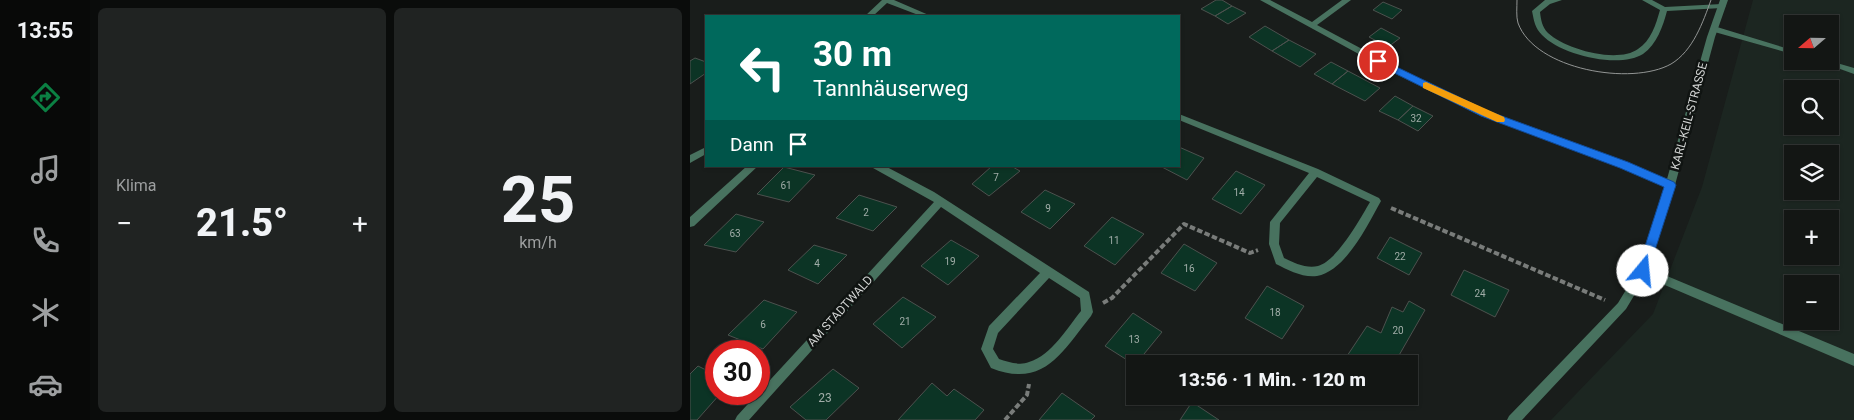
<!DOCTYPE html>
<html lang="de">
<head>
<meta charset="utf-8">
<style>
  :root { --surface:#131614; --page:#202322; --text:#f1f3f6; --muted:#9d9fa0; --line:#323534; --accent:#0b8043 }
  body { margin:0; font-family:Roboto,sans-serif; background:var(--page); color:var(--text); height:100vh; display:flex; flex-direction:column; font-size:19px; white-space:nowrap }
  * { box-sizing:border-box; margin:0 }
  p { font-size:16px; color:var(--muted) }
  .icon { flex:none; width:28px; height:28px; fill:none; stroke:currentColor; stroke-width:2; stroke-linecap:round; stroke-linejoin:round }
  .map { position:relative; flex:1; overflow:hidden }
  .panel { display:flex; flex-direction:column; gap:8px; padding:8px; background:#0a0c0b; width:600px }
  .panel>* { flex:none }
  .hud { position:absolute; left:15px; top:15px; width:475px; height:152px; border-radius:0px; box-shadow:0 1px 4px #0004,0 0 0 1px var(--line); background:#00695c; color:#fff; overflow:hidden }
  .needle { width:32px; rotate:250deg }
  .fabs { position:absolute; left:1094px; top:15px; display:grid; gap:10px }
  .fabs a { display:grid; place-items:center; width:55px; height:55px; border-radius:0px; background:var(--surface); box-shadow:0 1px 4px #0004,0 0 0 1px var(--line); font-size:25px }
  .speed { position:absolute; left:15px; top:340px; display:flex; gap:10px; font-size:25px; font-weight:700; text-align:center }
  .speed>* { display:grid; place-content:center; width:65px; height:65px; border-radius:50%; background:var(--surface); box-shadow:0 1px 4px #0004,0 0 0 1px var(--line); line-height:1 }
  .speed .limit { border:8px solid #d22; background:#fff; color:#111 }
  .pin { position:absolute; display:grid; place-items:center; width:42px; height:42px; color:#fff; margin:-21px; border:2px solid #fff; border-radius:50%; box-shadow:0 1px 5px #0007 }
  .me { position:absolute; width:55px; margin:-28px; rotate:17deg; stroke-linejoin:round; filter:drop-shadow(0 0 4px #0008) }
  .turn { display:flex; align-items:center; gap:18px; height:105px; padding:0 25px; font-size:22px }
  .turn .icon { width:65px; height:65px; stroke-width:2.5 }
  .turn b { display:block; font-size:35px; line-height:42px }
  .then { display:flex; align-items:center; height:48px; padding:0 25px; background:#0003; gap:10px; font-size:19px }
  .big { font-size:38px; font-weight:800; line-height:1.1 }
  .panel .widget { flex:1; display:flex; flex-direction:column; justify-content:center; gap:8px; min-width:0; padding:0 18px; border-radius:8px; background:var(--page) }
  .panel .dial { align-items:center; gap:0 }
  .dial b { font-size:65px; line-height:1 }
  .heat { display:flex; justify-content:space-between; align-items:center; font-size:28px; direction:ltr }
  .panel .tiles { flex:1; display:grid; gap:8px; grid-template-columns:repeat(2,1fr) }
  .trip { position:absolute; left:436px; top:355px; width:292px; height:50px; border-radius:0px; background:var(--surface); box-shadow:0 1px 4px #0004,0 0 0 1px var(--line); font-weight:800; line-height:50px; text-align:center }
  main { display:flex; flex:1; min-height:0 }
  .dock { display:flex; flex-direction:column; width:90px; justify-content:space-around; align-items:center; background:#080908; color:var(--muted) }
  .dock .icon { width:35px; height:35px }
  .dock .on { color:var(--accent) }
  .dock b { font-size:22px; color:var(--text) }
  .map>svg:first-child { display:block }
</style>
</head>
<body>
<main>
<nav class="dock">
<b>13:55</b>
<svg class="icon on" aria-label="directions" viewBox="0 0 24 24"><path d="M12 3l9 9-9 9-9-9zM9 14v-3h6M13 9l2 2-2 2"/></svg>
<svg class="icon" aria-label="music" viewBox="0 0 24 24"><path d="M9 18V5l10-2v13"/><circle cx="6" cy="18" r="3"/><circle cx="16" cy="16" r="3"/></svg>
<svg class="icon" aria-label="phone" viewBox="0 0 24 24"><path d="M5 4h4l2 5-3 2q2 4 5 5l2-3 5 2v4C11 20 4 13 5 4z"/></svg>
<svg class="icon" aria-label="climate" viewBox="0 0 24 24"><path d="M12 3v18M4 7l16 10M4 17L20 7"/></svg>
<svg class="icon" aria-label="car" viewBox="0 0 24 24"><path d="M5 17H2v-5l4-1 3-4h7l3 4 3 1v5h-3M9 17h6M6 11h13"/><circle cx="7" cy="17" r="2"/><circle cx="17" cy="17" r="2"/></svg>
</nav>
<section class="panel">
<div class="tiles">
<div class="widget"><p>Klima</p>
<div class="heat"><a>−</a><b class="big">21.5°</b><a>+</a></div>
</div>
<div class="widget dial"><b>25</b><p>km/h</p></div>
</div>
</section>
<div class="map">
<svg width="1164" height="420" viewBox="0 0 1164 420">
  <rect width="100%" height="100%" fill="#191d1b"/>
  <path fill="#1c2621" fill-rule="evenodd" d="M1063,0H1164V420H861L963,314L1012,187ZM1102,24H1140V61H1102ZM1102,89H1140V126H1102ZM1102,154H1140V191H1102ZM1102,219H1140V256H1102ZM1102,284H1140V321H1102Z"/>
  <path fill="#0c3425" stroke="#4c514e" d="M526,0H532L542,6L525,16L511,9Z
    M693,2L712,10L702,19L683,10Z
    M542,6L556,13L538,24L525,16Z
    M575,26L599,40L582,51L559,37Z
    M691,28L710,38L698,47L679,37Z
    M599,40L626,54L610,67L582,51Z
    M5,58L16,62V73L0,84V61Z
    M641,62L658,71L642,84L624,74Z
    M658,71L690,88L675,101L642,84Z
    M705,96L723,106L708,120L689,111Z
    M723,106L743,116L728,131L708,120Z
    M489,147L514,158L497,180L470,166H489Z
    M302,166H321L330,171L299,196L282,184Z
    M94,167L125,175L99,202L67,194Z
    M546,171L575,185L551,214L522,199Z
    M355,190L385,204L360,229L331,212Z
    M169,195L207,207L183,231L146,218Z
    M46,214L74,222L46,252L14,245Z
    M422,217L454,234L425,265L394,246Z
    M700,237L732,253L719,275L687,258Z
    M261,240L289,256L258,285L231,266Z
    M494,244L527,263L505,291L471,273Z
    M124,245L157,255L128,284L98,270Z
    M774,270L819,290L805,317L761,295Z
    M577,286L614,306L592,339L555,318Z
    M213,297L246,317L212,348L183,324Z
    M74,300L107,312L73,349L38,335Z
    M719,301L735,310L704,364L653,362L677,326L691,333L702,307L713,312Z
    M443,313L472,332L445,365L415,346Z
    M8,366L26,375V394H30L7,420H0V374Z
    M143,369L169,388L136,420H116L100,407Z
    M242,383L257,396L264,389L294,410L285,420H208Z
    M372,393L405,416L401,420H349Z
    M502,402L529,420H490Z"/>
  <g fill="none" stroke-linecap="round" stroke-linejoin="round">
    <path stroke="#797c7a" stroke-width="4" stroke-dasharray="5.5 2.5" stroke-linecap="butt" d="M701,208L915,300
      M413,303L422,298L494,224L560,253L568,250
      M315,420L337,395L339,384"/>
    <path fill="#48725f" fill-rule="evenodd" d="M855,0H872L860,4L850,12C851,20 852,27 858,33C875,49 927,64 948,49C961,41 966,24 970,10L952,0H962L975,7L1032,4L1036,6L1032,8L977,11C973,26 967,44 953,54C929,69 871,55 852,35C845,28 844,21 842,11Z
      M1021,27H1027L1102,50V54L1021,31Z
      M1128,61H1140L1164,68V74Z
      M953,266L1164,354V366L949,274L948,271L949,268Z"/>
    <path fill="#48725f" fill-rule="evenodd" d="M192,0H204L241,16H231L197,3L183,16H175Z
      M570,0H580L622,22L652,0H661L627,25L704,66L797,112L937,163L977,179L1017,37L1030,0H1038L1025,37L985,185L957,274L936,309L832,420H817L819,416L928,303L948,270L975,187L931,167L791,116L698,70Z
      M489,114L628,169L689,198L691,201C678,224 656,271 627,276C613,278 598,270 586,264L579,244L580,222L619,173L489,120ZM627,177L680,202C670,219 647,261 628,266C617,269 604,263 594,258L589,244L590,223Z
      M16,147V154L0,163V155Z
      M57,166H68L4,226L0,227V217Z
      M181,166H195L244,192L399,292L403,312L401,316C372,352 354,389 301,368L291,349L299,326L350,273L251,207L59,420H45L47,416L67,394H69V392L244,202L183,168ZM359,278L390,298L391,311C377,328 362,355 339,362C330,366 318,362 309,359L303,349L308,333Z"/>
    <path stroke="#929594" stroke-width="1" d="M827,0C827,7 826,17 828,23C845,70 942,86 981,64C1003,51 1013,22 1021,0"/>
  </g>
  <path fill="#1a73e8" stroke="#114b97" d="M688,58L798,111L938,162L984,182L986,185L957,275L953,276L948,275L947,271L974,187L930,168L791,116L684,63L683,61Z"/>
  <path fill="#f59e0b" d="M736,82L814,117L815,120L814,122H807L733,88V83Z"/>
  <g text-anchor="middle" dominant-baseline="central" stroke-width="5" stroke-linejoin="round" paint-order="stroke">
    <g font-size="10" fill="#a1ada8">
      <text x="726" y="118">32</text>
      <text x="306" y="177">7</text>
      <text x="96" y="185">61</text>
      <text x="549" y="192">14</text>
      <text x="358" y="208">9</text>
      <text x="176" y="212">2</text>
      <text x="45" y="233">63</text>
      <text x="424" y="240">11</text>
      <text x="710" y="256">22</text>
      <text x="260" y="261">19</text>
      <text x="127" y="263">4</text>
      <text x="499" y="268">16</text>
      <text x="790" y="293">24</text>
      <text x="585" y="312">18</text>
      <text x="215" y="321">21</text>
      <text x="73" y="324">6</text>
      <text x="708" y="330">20</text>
      <text x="444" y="339">13</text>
    </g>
    <g font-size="12" fill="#d3d5d4" stroke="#101412">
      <text transform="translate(999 116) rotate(-75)">KARL-KEIL-STRASSE</text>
      <text transform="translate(150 311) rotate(-48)">AM STADTWALD</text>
    </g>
    <g font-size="12" fill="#a1ada8">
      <text x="135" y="398">23</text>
    </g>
  </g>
</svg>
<div class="fabs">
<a><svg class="needle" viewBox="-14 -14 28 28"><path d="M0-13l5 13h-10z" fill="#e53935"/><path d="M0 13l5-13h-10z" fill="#9d9fa0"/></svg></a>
<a><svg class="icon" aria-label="search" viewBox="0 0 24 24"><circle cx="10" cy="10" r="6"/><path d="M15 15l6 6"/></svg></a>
<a><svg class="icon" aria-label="layers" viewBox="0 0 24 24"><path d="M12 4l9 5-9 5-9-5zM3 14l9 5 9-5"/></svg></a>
<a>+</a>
<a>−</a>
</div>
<div class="speed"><div class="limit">30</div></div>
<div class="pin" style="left:688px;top:61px;background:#d93025"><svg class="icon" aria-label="arrive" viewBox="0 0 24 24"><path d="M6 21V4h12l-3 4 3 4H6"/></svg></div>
<svg class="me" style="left:953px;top:271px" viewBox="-20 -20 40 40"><circle r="19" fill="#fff"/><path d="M0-13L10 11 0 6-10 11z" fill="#1a73e8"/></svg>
<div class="trip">13:56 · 1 Min. · 120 m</div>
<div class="hud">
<div class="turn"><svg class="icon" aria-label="left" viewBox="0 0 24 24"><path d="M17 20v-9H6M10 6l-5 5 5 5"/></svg><div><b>30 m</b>Tannhäuserweg</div></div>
<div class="then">Dann<svg class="icon" aria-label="arrive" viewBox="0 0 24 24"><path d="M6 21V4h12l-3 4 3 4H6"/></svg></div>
</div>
</div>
</main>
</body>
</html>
